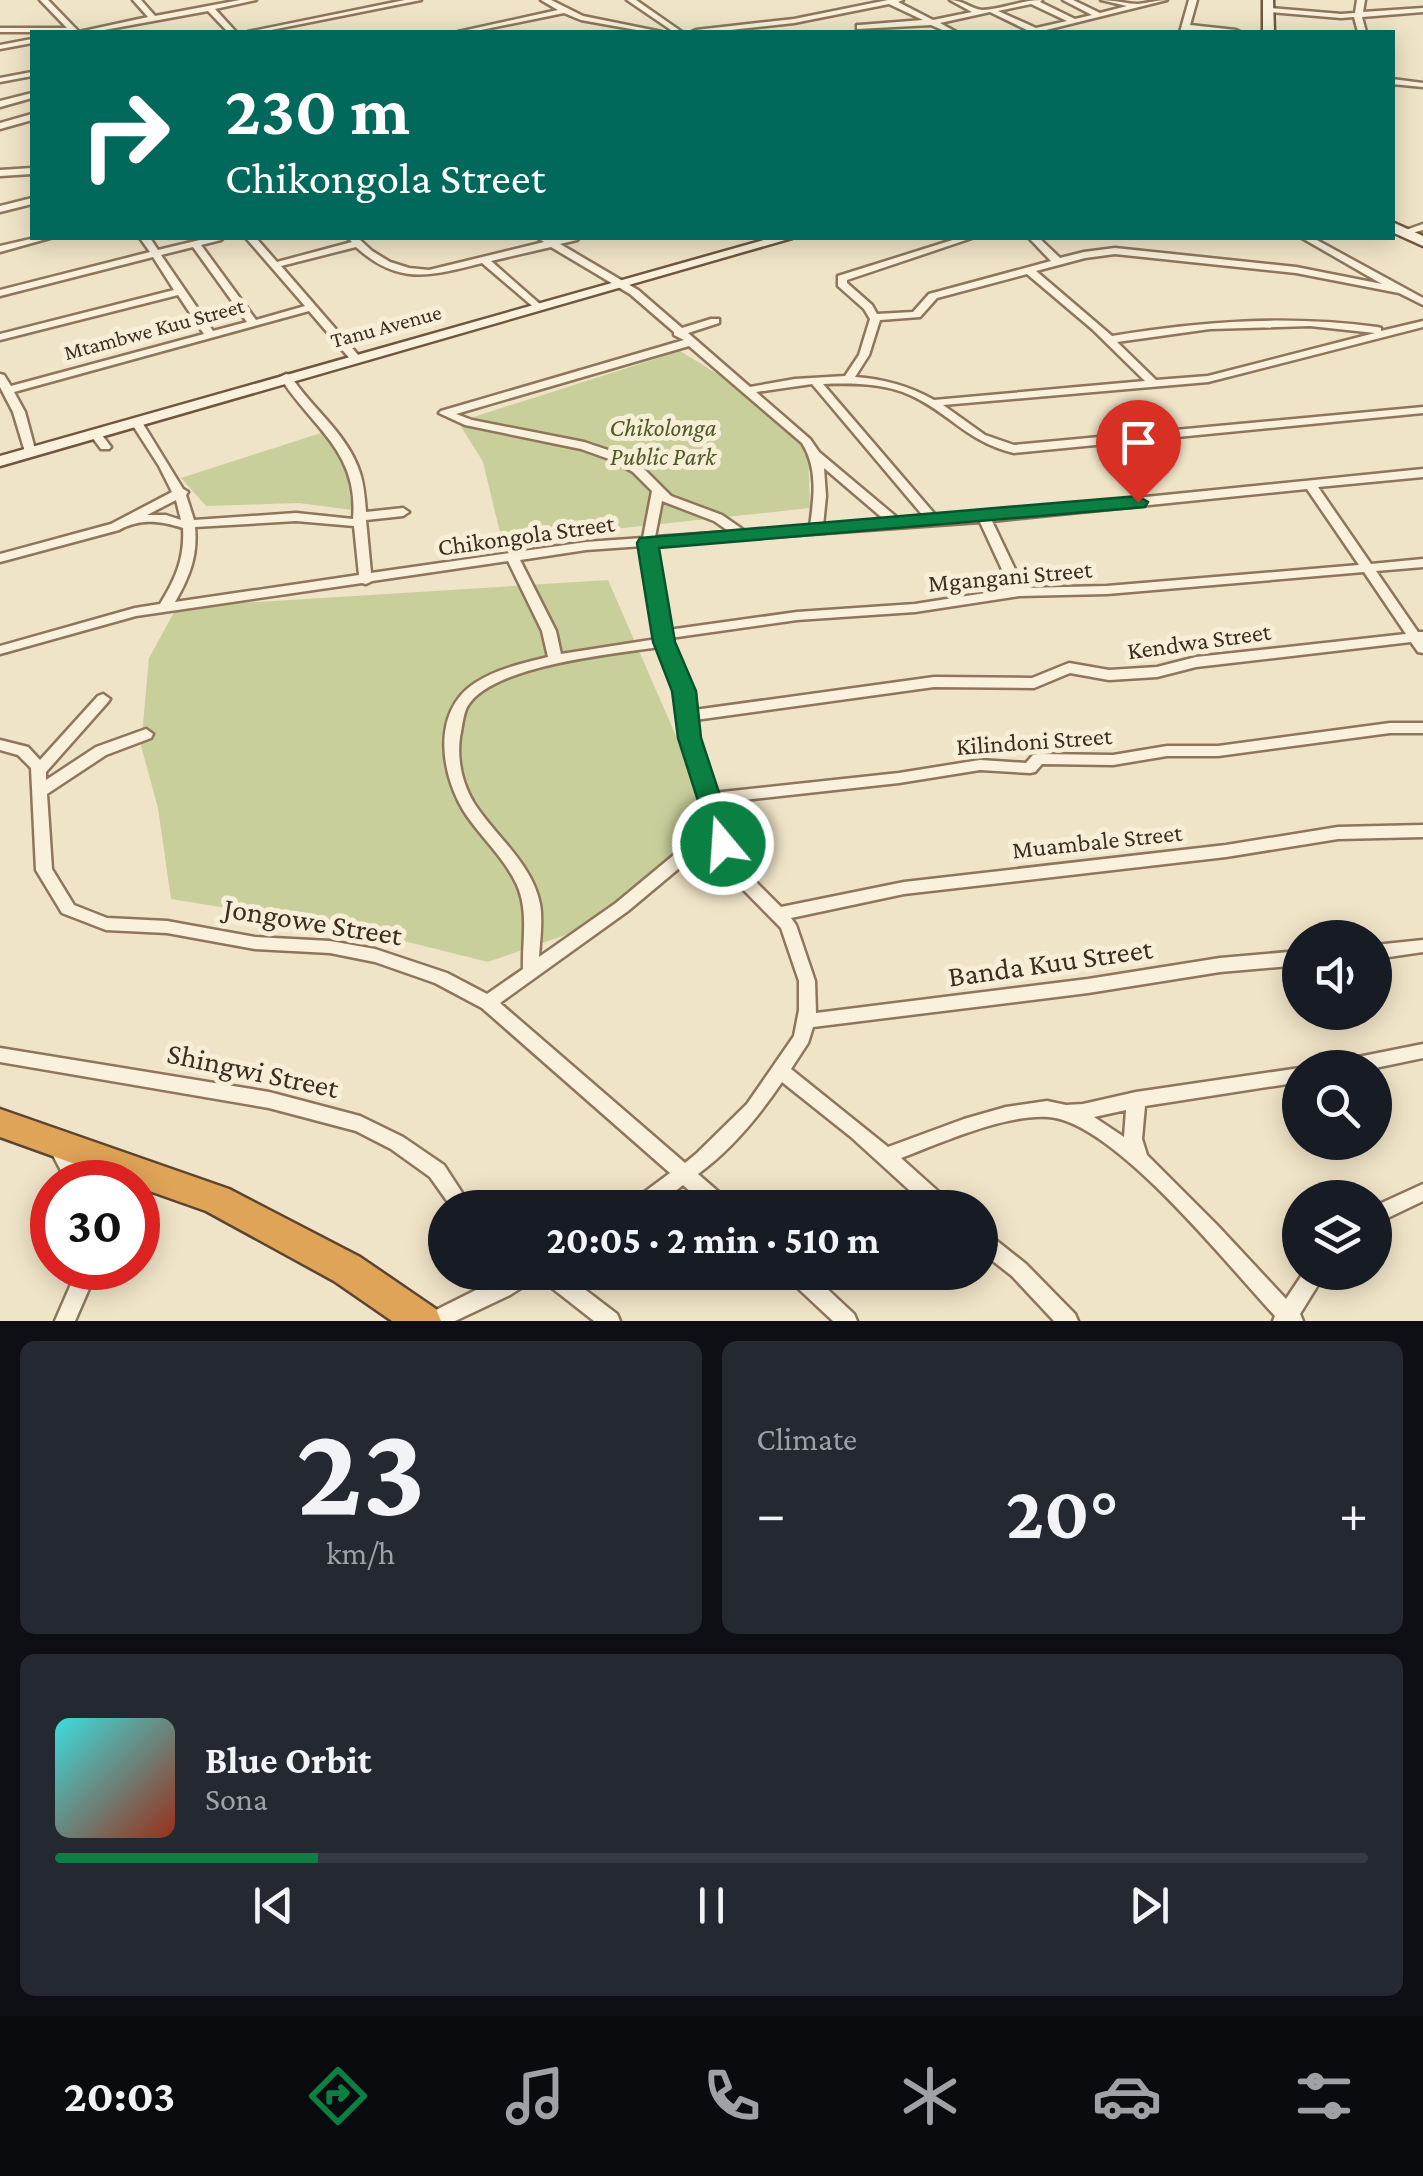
<!DOCTYPE html>
<html lang="en">
<head>
<meta charset="utf-8">
<style>
  :root { --surface:#171b24; --page:#242831; --text:#f1f3f6; --muted:#9ea1a6; --line:#363941; --accent:#0b8043 }
  body { margin:0; font-family:"Crimson Pro",serif; background:var(--page); color:var(--text); height:100vh; display:flex; flex-direction:column; font-size:38px; white-space:nowrap }
  * { box-sizing:border-box; margin:0 }
  p { font-size:32px; color:var(--muted) }
  .icon { flex:none; width:55px; height:55px; fill:none; stroke:currentColor; stroke-width:2; stroke-linecap:round; stroke-linejoin:round }
  .map { position:relative; height:1321px; overflow:hidden }
  .drawer { display:flex; flex-direction:column; gap:20px; padding:20px; background:#0d0f14; flex:1 }
  .drawer>* { flex:none }
  .top-card { position:absolute; left:30px; top:30px; width:1365px; height:210px; border-radius:0px; box-shadow:0 5px 25px #0003; background:#00695c; color:#fff; overflow:hidden }
  .tools { position:absolute; left:1282px; top:920px; display:grid; gap:20px }
  .tools a { display:grid; place-items:center; width:110px; height:110px; border-radius:50%; background:var(--surface); box-shadow:0 5px 25px #0003; font-size:50px }
  .speed { position:absolute; left:30px; top:1160px; display:flex; gap:20px; font-size:50px; font-weight:700; text-align:center }
  .speed>* { display:grid; place-content:center; width:130px; height:130px; border-radius:50%; background:var(--surface); box-shadow:0 5px 25px #0003; line-height:1 }
  .speed .limit { border:15px solid #d22; background:#fff; color:#111 }
  .pin { position:absolute; display:grid; place-items:center; width:85px; height:85px; color:#fff; margin:-102px -42px; border-radius:50% 50% 50% 0; rotate:-45deg; box-shadow:0 0 10px #0007 }
  .pin .icon { rotate:45deg }
  .me { position:absolute; width:110px; margin:-55px; rotate:342deg; stroke-linejoin:round; filter:drop-shadow(0 0 8px #0008) }
  .turn { display:flex; align-items:center; gap:35px; height:210px; padding:0 30px; font-size:45px }
  .turn .icon { width:130px; height:130px; stroke-width:2.5 }
  .turn b { display:block; font-size:70px; line-height:85px }
  .big { font-size:75px; font-weight:700; line-height:1.1 }
  .drawer .tile { flex:1; display:flex; flex-direction:column; justify-content:center; gap:15px; min-width:0; padding:0 35px; border-radius:15px; background:var(--page) }
  .drawer .dial { align-items:center; gap:0 }
  .dial b { font-size:130px; line-height:1 }
  .song { display:flex; align-items:center; gap:30px }
  .cover { width:120px; height:120px; border-radius:15px; background:linear-gradient(135deg,hsl(180 70% 55%),hsl(10 70% 35%)) }
  .played { height:10px; border-radius:5px; background:linear-gradient(90deg,var(--accent) 20%,var(--line) 20%) }
  .keys { display:flex; justify-content:space-around; direction:ltr }
  .heat { display:flex; justify-content:space-between; align-items:center; font-size:55px; direction:ltr }
  .drawer .tiles { flex:1; display:grid; gap:20px; grid-template-columns:1fr 1fr }
  .tile:last-child { grid-column:span 2 }
  .trip { position:absolute; left:428px; top:1190px; width:570px; height:100px; border-radius:50px; background:var(--surface); box-shadow:0 5px 25px #0003; font-weight:700; line-height:100px; text-align:center }
  .menu { display:flex; height:160px; justify-content:space-around; align-items:center; background:#090b0e; color:var(--muted) }
  .menu .icon { width:70px; height:70px }
  .menu .selected { color:var(--accent) }
  .menu b { font-size:45px; color:var(--text) }
  .map>svg:first-child { display:block }
</style>
</head>
<body>
<div class="map">
<svg width="1423" height="1321" viewBox="0 0 1423 1321">
  <rect width="100%" height="100%" fill="#f0e4c8"/>
  <path fill="#c9cf9b" d="M680,351L721,376L808,447L810,508L502,541L483,462L458,422Z
    M324,432L344,457L352,510L299,503L206,506L181,478Z
    M608,580L714,823L580,930L488,962L356,929L171,899L158,808L141,746L149,658L177,607Z"/>
  <g fill="none" stroke-linecap="round" stroke-linejoin="round">
    <defs>
      <path id="street" d="M40,0H48L79,32H0V28H67Z
        M133,0H141L155,16L240,0H256L215,9L236,32H228L208,11L93,32H79L148,17Z
        M405,0H421L261,32H248Z
        M541,0H551L583,16L662,32H648L581,20L564,13L471,32H458L558,10Z
        M627,0H636L682,32H674Z
        M888,0H903L898,2L933,20L972,12L950,0C963,0 971,9 982,10C1000,10 1021,0 1042,0L1040,2L1075,19L1092,15L1063,0H1073L1100,13L1127,6L1101,0C1114,0 1128,4 1138,4C1148,3 1157,0 1167,0L1038,32H1026L1027,30L990,12L940,23L956,32H947L931,25L857,29V25H860L923,20L889,4L794,23L712,32H692L696,30L794,19ZM1031,4L1067,21L1036,28L998,11Z
        M1189,0H1197L1190,25L1236,30L1240,32L1189,30L1188,32H1180Z
        M1357,0H1365L1363,12L1423,8V12L1362,17L1366,32H1358L1354,17L1341,18L1270,12L1266,10L1270,8L1341,14L1355,13Z
        M32,39V43L0,49V45Z
        M32,72V76L0,82V78Z
        M1392,79L1423,83V87L1392,84Z
        M32,93V98L0,107V101Z
        M32,114V120L0,129V123Z
        M32,168V174L0,176V170Z
        M32,198V204L0,212V206Z
        M1423,224V230L1405,235L1400,232Z
        M35,238H50L0,252V246Z
        M140,238H150L158,250L208,238H223L221,240L201,245L256,320L305,306L246,238H256L277,262L352,242L348,238H358L372,251L390,262L409,268L429,270L544,242L538,238H549L553,240L579,238L577,240L560,244L638,290L682,328L711,319H719V323L688,333L750,387L795,379L845,376L859,355L870,319L864,309L838,286V276L959,238H972L847,280V283L872,305L877,314L913,312L929,294L1051,261L1029,238H1039L1060,258L1084,252L1115,248L1296,267L1382,284L1302,238H1313L1423,298V305L1399,293L1296,273L1115,254L1085,258L1036,271L1112,336C1201,321 1287,315 1377,327L1381,328V331L1423,321V327L1208,382L943,405L985,435L1014,445L1423,407V413L1014,453C967,442 950,413 910,395C883,383 852,383 823,384L938,518L1423,469V477L1318,487L1371,564L1423,559V567L1376,571L1418,632H1423V653L1418,652L1411,642L1196,667L1157,677L1109,680L1070,673L1034,688L934,687L695,720L697,738L713,793L899,773L980,760L1026,763L1033,755L1038,754L1113,755L1167,746H1218L1390,723H1423V733H1390L1218,756H1167L1113,765L1042,764L1035,772L1030,773L980,770L899,783L717,803L740,866L781,907L904,882L1226,845L1338,827L1423,825V837L1338,839L1226,857L904,894L791,918L796,925L815,981L816,1013L1088,979L1220,958L1300,951V965L1220,972L1088,993L813,1027L808,1043L791,1069L888,1147L964,1119L1006,1107L1047,1101L1066,1105L1083,1104L1136,1092L1300,1068V1082L1145,1106L1142,1139L1147,1155L1218,1226L1286,1299L1304,1272H1326L1300,1314L1303,1321H1273L1275,1316C1229,1267 1114,1121 1048,1117C1005,1114 941,1143 901,1158L950,1202L952,1208H929L851,1137L782,1082C759,1116 732,1149 698,1174L730,1202L732,1208H709L683,1185L654,1208H629L631,1202L670,1173L482,1008L435,983L375,962L330,953L255,949L167,933L106,930L62,913L36,870L31,768L18,755L0,750V740L28,747L40,760L98,696L103,694L110,699L108,702L46,772V780L96,747L146,729L153,734L151,738L106,755L47,794L52,869L74,905L107,918L167,921L255,937L330,941L375,949L447,973L487,994L523,969C522,941 529,912 517,885C505,859 483,839 467,816C441,778 430,712 475,683C497,669 523,663 548,657L542,631L508,561L372,581L366,584L362,583L136,616L0,654V646L135,608L160,604C175,580 185,558 183,528C160,521 141,518 119,530L0,562V554L111,524L172,492L159,466L130,421L136,418L140,419L183,489L188,492L186,495L194,520L296,513L353,519C359,451 312,428 280,377L286,374L290,375C311,408 348,434 360,473C364,485 365,499 366,512L403,508L409,512L403,516L366,520L371,573L586,542L643,538L652,491L633,472L612,460L581,449L465,425L439,413L441,411L684,340L674,335V332L630,294L551,247L491,261L541,305V309L537,310L482,263C431,276 399,286 356,247L281,266L359,356V360H351L309,311L14,392L25,412L36,453L30,457L26,455L13,412L0,387V374L4,375L11,386L204,334L178,295L0,340V334L174,290L153,257L0,296V290L150,252ZM193,247L247,322L213,331L161,255ZM1027,274L1092,329L1145,381L934,400C909,386 884,379 855,377L869,355L880,320L920,317L937,298ZM1310,326L1375,333L1208,376L1156,380L1117,342L1210,329ZM689,346L802,443C818,468 814,498 810,526L745,531L722,515L671,496L641,466L620,454L584,442L472,420L456,414ZM812,384L925,518L900,520L819,452L810,439L756,392ZM824,468L886,521L823,526L826,496ZM1307,489L1359,565L1107,586L1024,588L992,521ZM176,500L181,520L166,515H147ZM662,501L714,521L730,532L655,537ZM296,521L354,526L359,575L175,602C189,578 198,556 195,527ZM980,522L1011,589L915,604L797,612L668,630L654,545ZM642,546L657,639L561,654L556,631L520,560L586,550ZM1364,572L1406,634L1196,657L1157,667L1109,670L1069,663L1032,678L934,677L694,710L691,691L670,638L797,620L915,612L1019,596L1107,594ZM659,647L677,691L683,738L693,777L710,825L616,903L539,957C540,940 543,921 540,904C532,863 495,836 474,803C462,783 457,760 460,737C462,728 463,715 467,707C491,665 614,654 659,647ZM714,839L727,873L781,928L799,981V1010L794,1036L747,1104L696,1154L685,1163L500,1003L628,911ZM1126,1110L1124,1137L1094,1117Z
        M95,430L99,431L111,447L109,449H101L89,433L91,431Z
        M1423,940V952L1375,959V945Z
        M1423,1044V1058L1375,1068H1329L1332,1063L1338,1061Z
        M0,1048L269,1092L360,1116L403,1137L444,1165L472,1208H452L430,1177L391,1149L356,1131L269,1108L0,1062Z
        M56,1136L63,1138L86,1182H67L47,1144L49,1138Z
        M1423,1184V1201L1375,1224V1206Z
        M980,1230L987,1233L1026,1264L1075,1314L1078,1321H1054L1012,1276L980,1251Z
        M78,1268H98L75,1321H55Z
        M480,1272H503L505,1275L510,1272H562L617,1314L620,1321H594L538,1277L510,1295L455,1321H425L428,1314L488,1284Z
        M784,1272H809L854,1314L857,1321H833L787,1278Z"/>
      <path id="secondary" d="M1263,0H1273L1274,32H1263Z
        M1392,222L1423,236V246L1392,232Z
        M771,238H792L0,466V456Z"/>
      <path id="highway" d="M0,1109L229,1189L360,1257L436,1309L441,1321H392L334,1281L206,1211L138,1187V1182H125L0,1137Z"/>
    </defs>
    <use href="#street" stroke="#8d765c" stroke-width="5"/>
    <use href="#secondary" stroke="#6f573f" stroke-width="5"/>
    <use href="#highway" stroke="#5b4430" stroke-width="5"/>
    <use href="#street" fill="#faf1dc" fill-rule="evenodd"/>
    <use href="#secondary" fill="#faf1dc" fill-rule="evenodd"/>
    <use href="#highway" fill="#e0a458" fill-rule="evenodd"/>
  </g>
  <path fill="#0b8043" stroke="#07532c" stroke-width="2.5" d="M1138,496L1148,502L1145,507L659,548L675,642L696,691L701,738L736,844L732,851H714L678,738L672,691L653,642L637,543L640,538Z"/>
  <g text-anchor="middle" dominant-baseline="central" stroke-width="10" stroke-linejoin="round" paint-order="stroke">
    <g font-size="22" fill="#3d2e20" stroke="#f7eed8">
      <text transform="translate(386 326) rotate(-15)">Tanu Avenue</text>
      <text transform="translate(154 329) rotate(-15)">Mtambwe Kuu Street</text>
    </g>
    <g font-size="25" font-style="italic" fill="#4d5a26" stroke="#f7eed8">
      <text x="663" y="427">Chikolonga<tspan x="663" dy="29">Public Park</tspan></text>
    </g>
    <g font-size="25" fill="#3d2e20" stroke="#f7eed8">
      <text transform="translate(526 535) rotate(-8)">Chikongola Street</text>
      <text transform="translate(1010 576) rotate(-5)">Mgangani Street</text>
      <text transform="translate(1199 641) rotate(-8)">Kendwa Street</text>
      <text transform="translate(1034 741) rotate(-4)">Kilindoni Street</text>
      <text transform="translate(1097 841) rotate(-6)">Muambale Street</text>
    </g>
    <g font-size="30" fill="#3d2e20" stroke="#f7eed8">
      <text transform="translate(313 921) rotate(9)">Jongowe Street</text>
      <text transform="translate(1050 962) rotate(-8)">Banda Kuu Street</text>
      <text transform="translate(253 1070) rotate(12)">Shingwi Street</text>
    </g>
  </g>
</svg>
<div class="tools">
<a><svg class="icon" aria-label="sound" viewBox="0 0 24 24"><path d="M4 9h4l5-4v14l-5-4H4zM17 9q2 3 0 6"/></svg></a>
<a><svg class="icon" aria-label="search" viewBox="0 0 24 24"><circle cx="10" cy="10" r="6"/><path d="M15 15l6 6"/></svg></a>
<a><svg class="icon" aria-label="layers" viewBox="0 0 24 24"><path d="M12 4l9 5-9 5-9-5zM3 14l9 5 9-5"/></svg></a>
</div>
<div class="speed"><div class="limit">30</div></div>
<div class="pin" style="left:1138px;top:502px;background:#d93025"><svg class="icon" aria-label="arrive" viewBox="0 0 24 24"><path d="M6 21V4h12l-3 4 3 4H6"/></svg></div>
<svg class="me" style="left:723px;top:844px" viewBox="-20 -20 40 40"><circle r="17" fill="#0b8043" stroke="#fff" stroke-width="3"/><path d="M0-11L8 9 0 5-8 9z" fill="#fff"/></svg>
<div class="trip">20:05 · 2 min · 510 m</div>
<div class="top-card">
<div class="turn"><svg class="icon" aria-label="right" viewBox="0 0 24 24"><path d="M7 20v-9h11M14 6l5 5-5 5"/></svg><div><b>230 m</b>Chikongola Street</div></div>
</div>
</div>
<section class="drawer">
<div class="tiles">
<div class="tile dial"><b>23</b><p>km/h</p></div>
<div class="tile"><p>Climate</p>
<div class="heat"><a>−</a><b class="big">20°</b><a>+</a></div>
</div>
<div class="tile">
<div class="song"><i class="cover"></i><div><b>Blue Orbit</b><p>Sona</p></div></div>
<div class="played"></div>
<div class="keys"><svg class="icon" aria-label="previous" viewBox="0 0 24 24"><path d="M18 5L8 12l10 7zM5 5v14"/></svg><svg class="icon" aria-label="pause" viewBox="0 0 24 24"><path d="M8 5v14M16 5v14"/></svg><svg class="icon" aria-label="next" viewBox="0 0 24 24"><path d="M6 5l10 7-10 7zM19 5v14"/></svg></div>
</div>
</div>
</section>
<nav class="menu">
<b>20:03</b>
<svg class="icon selected" aria-label="directions" viewBox="0 0 24 24"><path d="M12 3l9 9-9 9-9-9zM9 14v-3h6M13 9l2 2-2 2"/></svg>
<svg class="icon" aria-label="music" viewBox="0 0 24 24"><path d="M9 18V5l10-2v13"/><circle cx="6" cy="18" r="3"/><circle cx="16" cy="16" r="3"/></svg>
<svg class="icon" aria-label="phone" viewBox="0 0 24 24"><path d="M5 4h4l2 5-3 2q2 4 5 5l2-3 5 2v4C11 20 4 13 5 4z"/></svg>
<svg class="icon" aria-label="climate" viewBox="0 0 24 24"><path d="M12 3v18M4 7l16 10M4 17L20 7"/></svg>
<svg class="icon" aria-label="car" viewBox="0 0 24 24"><path d="M5 17H2v-5l4-1 3-4h7l3 4 3 1v5h-3M9 17h6M6 11h13"/><circle cx="7" cy="17" r="2"/><circle cx="17" cy="17" r="2"/></svg>
<svg class="icon" aria-label="filters" viewBox="0 0 24 24"><path d="M4 7h16M4 17h16"/><circle cx="9" cy="7" r="2"/><circle cx="15" cy="17" r="2"/></svg>
</nav>
</body>
</html>
